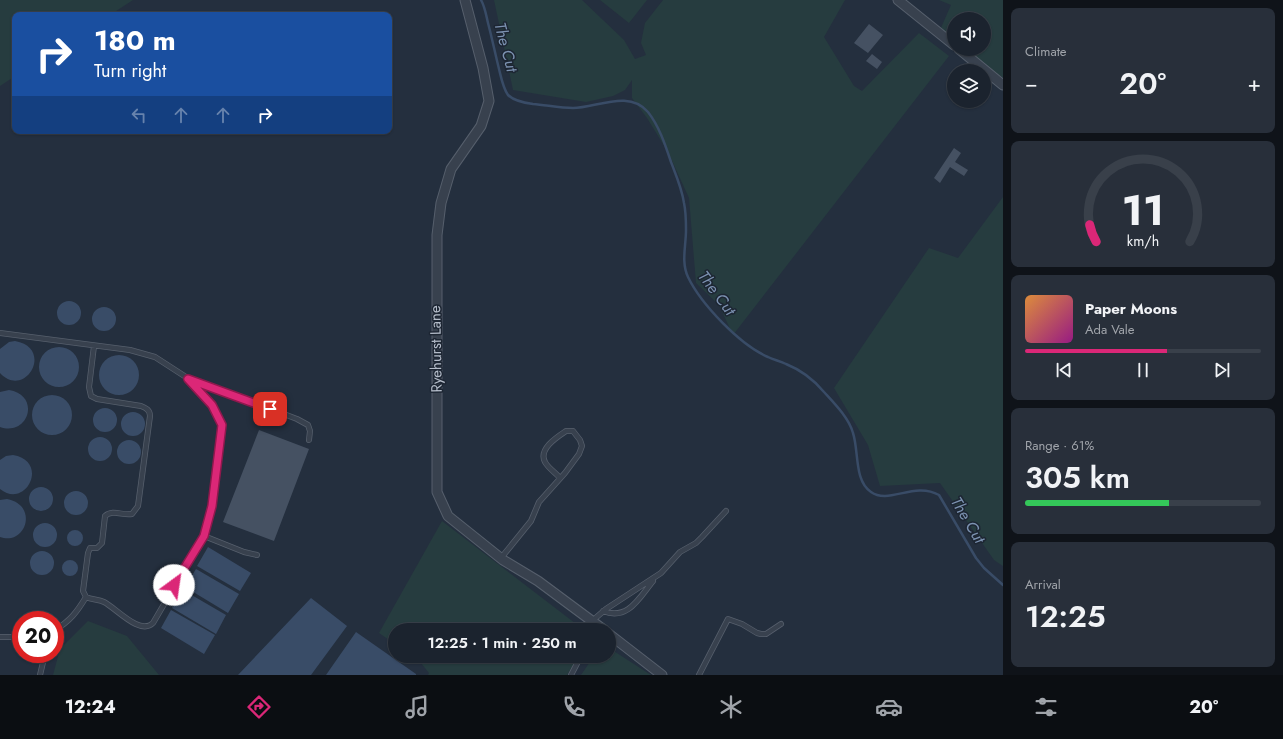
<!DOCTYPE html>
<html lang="en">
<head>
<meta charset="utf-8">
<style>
  :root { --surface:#1b232e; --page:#282f3a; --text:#f1f3f6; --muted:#a0a4aa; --line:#39404a; --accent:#db2777 }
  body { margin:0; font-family:Jost,sans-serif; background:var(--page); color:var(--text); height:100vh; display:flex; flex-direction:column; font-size:15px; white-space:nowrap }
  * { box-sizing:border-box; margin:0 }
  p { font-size:13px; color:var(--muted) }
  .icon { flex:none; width:22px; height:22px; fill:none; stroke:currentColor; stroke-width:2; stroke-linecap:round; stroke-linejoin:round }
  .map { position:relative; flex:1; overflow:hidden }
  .drawer { display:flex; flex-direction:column; gap:8px; padding:8px; background:#0f1319; width:280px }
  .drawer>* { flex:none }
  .guide { position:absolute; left:12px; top:12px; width:380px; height:122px; border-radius:8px; box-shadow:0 1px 3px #0004,0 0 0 1px var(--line); background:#1a4fa0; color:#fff; overflow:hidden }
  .fabs { position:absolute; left:947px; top:12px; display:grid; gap:8px }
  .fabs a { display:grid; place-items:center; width:44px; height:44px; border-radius:50%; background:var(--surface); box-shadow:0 1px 3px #0004,0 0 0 1px var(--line); font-size:20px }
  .speed { position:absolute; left:12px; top:611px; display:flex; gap:8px; font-size:20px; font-weight:700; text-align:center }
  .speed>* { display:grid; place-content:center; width:52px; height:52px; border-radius:50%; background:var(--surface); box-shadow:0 1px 3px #0004,0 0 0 1px var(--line); line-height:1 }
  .speed .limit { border:6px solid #d22; background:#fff; color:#111 }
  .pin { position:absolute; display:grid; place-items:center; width:34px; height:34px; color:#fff; margin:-17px; border-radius:8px; box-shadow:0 2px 6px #0006 }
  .me { position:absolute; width:44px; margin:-22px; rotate:31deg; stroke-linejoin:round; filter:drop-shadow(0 0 3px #0008) }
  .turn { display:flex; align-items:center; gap:14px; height:84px; padding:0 16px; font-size:18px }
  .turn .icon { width:52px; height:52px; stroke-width:2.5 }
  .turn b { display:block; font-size:28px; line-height:34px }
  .lanes { display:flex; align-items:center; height:38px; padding:0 16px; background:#0003; justify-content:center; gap:20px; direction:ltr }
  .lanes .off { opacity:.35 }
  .big { font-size:30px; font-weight:600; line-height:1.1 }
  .drawer .widget { flex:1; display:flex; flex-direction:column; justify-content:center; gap:6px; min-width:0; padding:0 14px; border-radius:8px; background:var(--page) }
  .drawer .dial { align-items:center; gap:0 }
  .dial svg { height:104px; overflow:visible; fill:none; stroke:var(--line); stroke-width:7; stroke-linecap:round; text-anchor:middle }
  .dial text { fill:var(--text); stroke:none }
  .song { display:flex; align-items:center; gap:12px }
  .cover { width:48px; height:48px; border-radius:6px; background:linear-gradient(135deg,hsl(30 70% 55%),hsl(310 70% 35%)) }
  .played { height:4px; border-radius:2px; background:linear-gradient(90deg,var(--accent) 60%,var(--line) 60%) }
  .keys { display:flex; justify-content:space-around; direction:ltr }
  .heat { display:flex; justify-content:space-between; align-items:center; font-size:22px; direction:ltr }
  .charge { height:6px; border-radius:3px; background:linear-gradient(90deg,#34c759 61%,var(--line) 0) }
  .trip { position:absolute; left:388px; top:623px; width:228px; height:40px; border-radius:20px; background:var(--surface); box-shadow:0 1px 3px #0004,0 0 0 1px var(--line); font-weight:600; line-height:40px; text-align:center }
  .tab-bar { display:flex; height:64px; justify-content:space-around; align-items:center; background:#0b0e12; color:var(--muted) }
  .tab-bar .icon { width:28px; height:28px }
  .tab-bar .active { color:var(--accent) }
  .tab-bar b { font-size:18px; color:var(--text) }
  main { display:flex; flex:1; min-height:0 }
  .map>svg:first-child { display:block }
</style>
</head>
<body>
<main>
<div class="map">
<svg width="1003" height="675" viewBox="0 0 1003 675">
  <rect width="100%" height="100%" fill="#242f3e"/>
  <path fill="#263c3f" d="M0,0H133L110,15H15V76L0,86Z
    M494,0H582L624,40L635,59L646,55L641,43L645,23L663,0H845L824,37L854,86L862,91L919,33L949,56L733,335L719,305L696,283L689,198L668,152L647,118L632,98V80L625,90L613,96L586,102L513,90Z
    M600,0H647L629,23Z
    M939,0H1003V78L964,49H984V19H954V41L940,30L951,5Z
    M1003,197V566L994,560L940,483L880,486L868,445L834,388L929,248L958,258Z
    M442,521L584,630H395V644L379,633Z
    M88,621L127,636L159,675H53L60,649Z
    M609,648L651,675H581L594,656H609Z
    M414,656H579L567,675H428L429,673L417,658Z"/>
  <path fill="#394c67" d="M57 313a12 12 0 1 1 24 0a12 12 0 1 1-24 0Z
    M92 319a12 12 0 1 1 24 0a12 12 0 1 1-24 0Z
    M15,341C55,348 25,400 0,373V349L9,342Z
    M39 367a20 20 0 1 1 40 0a20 20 0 1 1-40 0Z
    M99 375a20 20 0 1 1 40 0a20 20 0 1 1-40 0Z
    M9,390C41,395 29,437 0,427V392Z
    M32 415a20 20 0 1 1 40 0a20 20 0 1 1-40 0Z
    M93 420a12 12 0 1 1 24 0a12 12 0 1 1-24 0Z
    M121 424a12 12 0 1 1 24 0a12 12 0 1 1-24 0Z
    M88 449a12 12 0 1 1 24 0a12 12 0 1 1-24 0Z
    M117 452a12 12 0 1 1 24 0a12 12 0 1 1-24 0Z
    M13,455C50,461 26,510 0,489V460L6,456Z
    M29 499a12 12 0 1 1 24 0a12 12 0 1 1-24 0Z
    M64 503a12 12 0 1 1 24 0a12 12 0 1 1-24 0Z
    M7,499C39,505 26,546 0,537V500Z
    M33 535a12 12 0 1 1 24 0a12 12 0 1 1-24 0Z
    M67 538a8 8 0 1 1 16 0a8 8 0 1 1-16 0Z
    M208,547L251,573L240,591L197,566Z
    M30 563a12 12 0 1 1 24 0a12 12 0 1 1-24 0Z
    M62 568a8 8 0 1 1 16 0a8 8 0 1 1-16 0Z
    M196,569L239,594L228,613L185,587Z
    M183,590L226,615L216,634L172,608Z
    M311,598L347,626L311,675H238Z
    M171,610L215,635L204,654L161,628Z
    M356,632L416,674V675H326Z"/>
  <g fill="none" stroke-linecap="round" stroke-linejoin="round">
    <path stroke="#394c67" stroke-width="2.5" d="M481,0C485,7 486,15 488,23C492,38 495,53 499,69C501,77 503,88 508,95C514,101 525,103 533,104C546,105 560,108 573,108C596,108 629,89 648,112C659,126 665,144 671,162C676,175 682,189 684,203C686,212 686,221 686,230C686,246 681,262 688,277C701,304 740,345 768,357C774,360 780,361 786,364C801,370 814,380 824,392C834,403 849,418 853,433C859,451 854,481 871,492C889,505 914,481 939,495L976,558L984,568L1003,585"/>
  </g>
  <path fill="#455162" d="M869,24L883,35L868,53L854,43Z
    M872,54L882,62L877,69L866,61Z
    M954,148L961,153L955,162L968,170L964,176L950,167L940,183L934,178Z
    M259,430L309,449L274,541L223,522Z"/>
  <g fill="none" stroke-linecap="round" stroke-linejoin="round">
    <defs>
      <path id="service" d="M0,333L130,350L155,357L189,379L212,405L222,425L212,506L204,536L153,623C140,636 116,608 104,602C98,599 92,600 86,597L83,591L88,553L90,548H97L102,543L105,516C113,509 123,516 132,514L138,506L150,416C150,410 146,408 141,406L97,399L91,396L89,387L94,346
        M190,380L216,388L297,419L308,425L310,431L309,440
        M204,536L244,552L257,555
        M501,558L531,521L539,502L565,473L579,454L582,446L580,440L573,431H566C557,437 538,449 545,462C548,468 556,473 560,478
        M603,611C628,621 639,598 653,581
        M592,621L606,609L661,573L680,552L696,543L702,537L726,511
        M55,630C70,621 77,612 86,597
        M0,637H21
        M40,675L45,654
        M571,675L581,656
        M699,675L728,619L742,624L757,633L761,634H766L781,624"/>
      <path id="minor" d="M465,0L483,68L489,101L481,126L451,169L441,203L437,235V492L448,516L503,560L538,581L604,630
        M898,0L954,45
        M959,49L1003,85
        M609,634L662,675"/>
    </defs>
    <use href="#service" stroke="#565f6c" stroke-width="6"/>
    <use href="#minor" stroke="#565f6c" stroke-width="11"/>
    <use href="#service" stroke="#38414e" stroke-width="4.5"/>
    <use href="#minor" stroke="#38414e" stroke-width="9"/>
  </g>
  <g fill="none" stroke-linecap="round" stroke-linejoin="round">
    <defs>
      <path id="route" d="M174,585L204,536L212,506L222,425L212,405L188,379L270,409"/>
    </defs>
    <use href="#route" stroke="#8e194d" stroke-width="10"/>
    <use href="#route" stroke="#db2777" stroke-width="7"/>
  </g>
  <g text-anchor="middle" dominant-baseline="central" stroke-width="3" stroke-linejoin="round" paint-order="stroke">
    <g font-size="15" fill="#b4bcc9" stroke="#1d2633">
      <text transform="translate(436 349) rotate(-91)">Ryehurst Lane</text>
    </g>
    <g font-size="16" font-style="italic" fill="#7c92b1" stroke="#1d2633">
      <text transform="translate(506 47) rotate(75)">The Cut</text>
      <text transform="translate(717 293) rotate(53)">The Cut</text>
      <text transform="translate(968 520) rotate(59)">The Cut</text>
    </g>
  </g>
</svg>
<div class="fabs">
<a><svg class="icon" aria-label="sound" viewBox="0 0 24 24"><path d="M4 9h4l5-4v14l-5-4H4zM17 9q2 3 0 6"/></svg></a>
<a><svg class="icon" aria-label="layers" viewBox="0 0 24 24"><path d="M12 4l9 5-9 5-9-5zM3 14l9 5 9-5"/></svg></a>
</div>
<div class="speed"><div class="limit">20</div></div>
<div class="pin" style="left:270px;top:409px;background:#d93025"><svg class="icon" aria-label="arrive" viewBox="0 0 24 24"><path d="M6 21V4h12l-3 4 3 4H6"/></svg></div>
<svg class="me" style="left:174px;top:585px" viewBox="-20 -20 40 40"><circle r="19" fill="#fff"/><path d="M0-13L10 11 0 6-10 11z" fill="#db2777"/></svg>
<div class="trip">12:25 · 1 min · 250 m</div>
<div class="guide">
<div class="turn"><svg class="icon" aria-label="right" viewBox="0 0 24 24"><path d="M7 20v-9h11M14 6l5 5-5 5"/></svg><div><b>180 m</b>Turn right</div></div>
<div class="lanes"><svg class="icon off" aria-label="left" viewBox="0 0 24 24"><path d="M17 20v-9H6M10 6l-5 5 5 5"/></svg><svg class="icon off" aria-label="ahead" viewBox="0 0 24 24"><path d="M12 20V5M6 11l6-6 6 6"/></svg><svg class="icon off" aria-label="ahead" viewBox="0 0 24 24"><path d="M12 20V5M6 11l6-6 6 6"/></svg><svg class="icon" aria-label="right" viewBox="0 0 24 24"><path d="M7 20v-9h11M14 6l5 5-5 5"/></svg></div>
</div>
</div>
<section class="drawer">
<div class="widget"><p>Climate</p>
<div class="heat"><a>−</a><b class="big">20°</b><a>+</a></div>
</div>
<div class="widget dial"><svg viewBox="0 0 100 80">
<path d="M14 69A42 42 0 1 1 86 69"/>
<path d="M14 69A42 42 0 0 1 9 56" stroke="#db2777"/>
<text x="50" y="56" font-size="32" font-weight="700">11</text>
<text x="50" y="72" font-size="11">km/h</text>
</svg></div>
<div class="widget">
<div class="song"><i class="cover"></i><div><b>Paper Moons</b><p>Ada Vale</p></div></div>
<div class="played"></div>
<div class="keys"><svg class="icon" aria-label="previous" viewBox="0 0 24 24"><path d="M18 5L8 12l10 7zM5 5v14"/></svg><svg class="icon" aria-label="pause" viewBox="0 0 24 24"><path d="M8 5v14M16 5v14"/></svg><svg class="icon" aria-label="next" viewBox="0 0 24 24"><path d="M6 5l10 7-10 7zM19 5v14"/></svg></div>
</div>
<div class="widget"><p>Range · 61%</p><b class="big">305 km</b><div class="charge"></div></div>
<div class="widget"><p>Arrival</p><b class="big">12:25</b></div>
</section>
</main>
<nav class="tab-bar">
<b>12:24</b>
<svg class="icon active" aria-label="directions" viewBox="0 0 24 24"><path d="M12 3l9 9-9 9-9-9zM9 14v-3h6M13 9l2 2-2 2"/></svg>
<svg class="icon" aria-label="music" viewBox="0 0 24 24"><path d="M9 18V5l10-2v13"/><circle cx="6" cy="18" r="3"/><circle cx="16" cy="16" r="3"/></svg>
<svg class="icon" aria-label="phone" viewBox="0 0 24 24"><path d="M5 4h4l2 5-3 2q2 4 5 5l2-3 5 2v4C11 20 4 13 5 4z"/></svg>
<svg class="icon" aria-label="climate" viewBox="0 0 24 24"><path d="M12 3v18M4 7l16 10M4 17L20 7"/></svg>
<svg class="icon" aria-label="car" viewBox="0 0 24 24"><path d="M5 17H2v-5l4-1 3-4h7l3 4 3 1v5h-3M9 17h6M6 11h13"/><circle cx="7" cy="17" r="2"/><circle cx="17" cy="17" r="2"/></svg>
<svg class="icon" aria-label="filters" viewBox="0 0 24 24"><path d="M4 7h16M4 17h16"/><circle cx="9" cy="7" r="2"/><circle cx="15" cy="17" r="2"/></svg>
<b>20°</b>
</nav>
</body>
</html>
